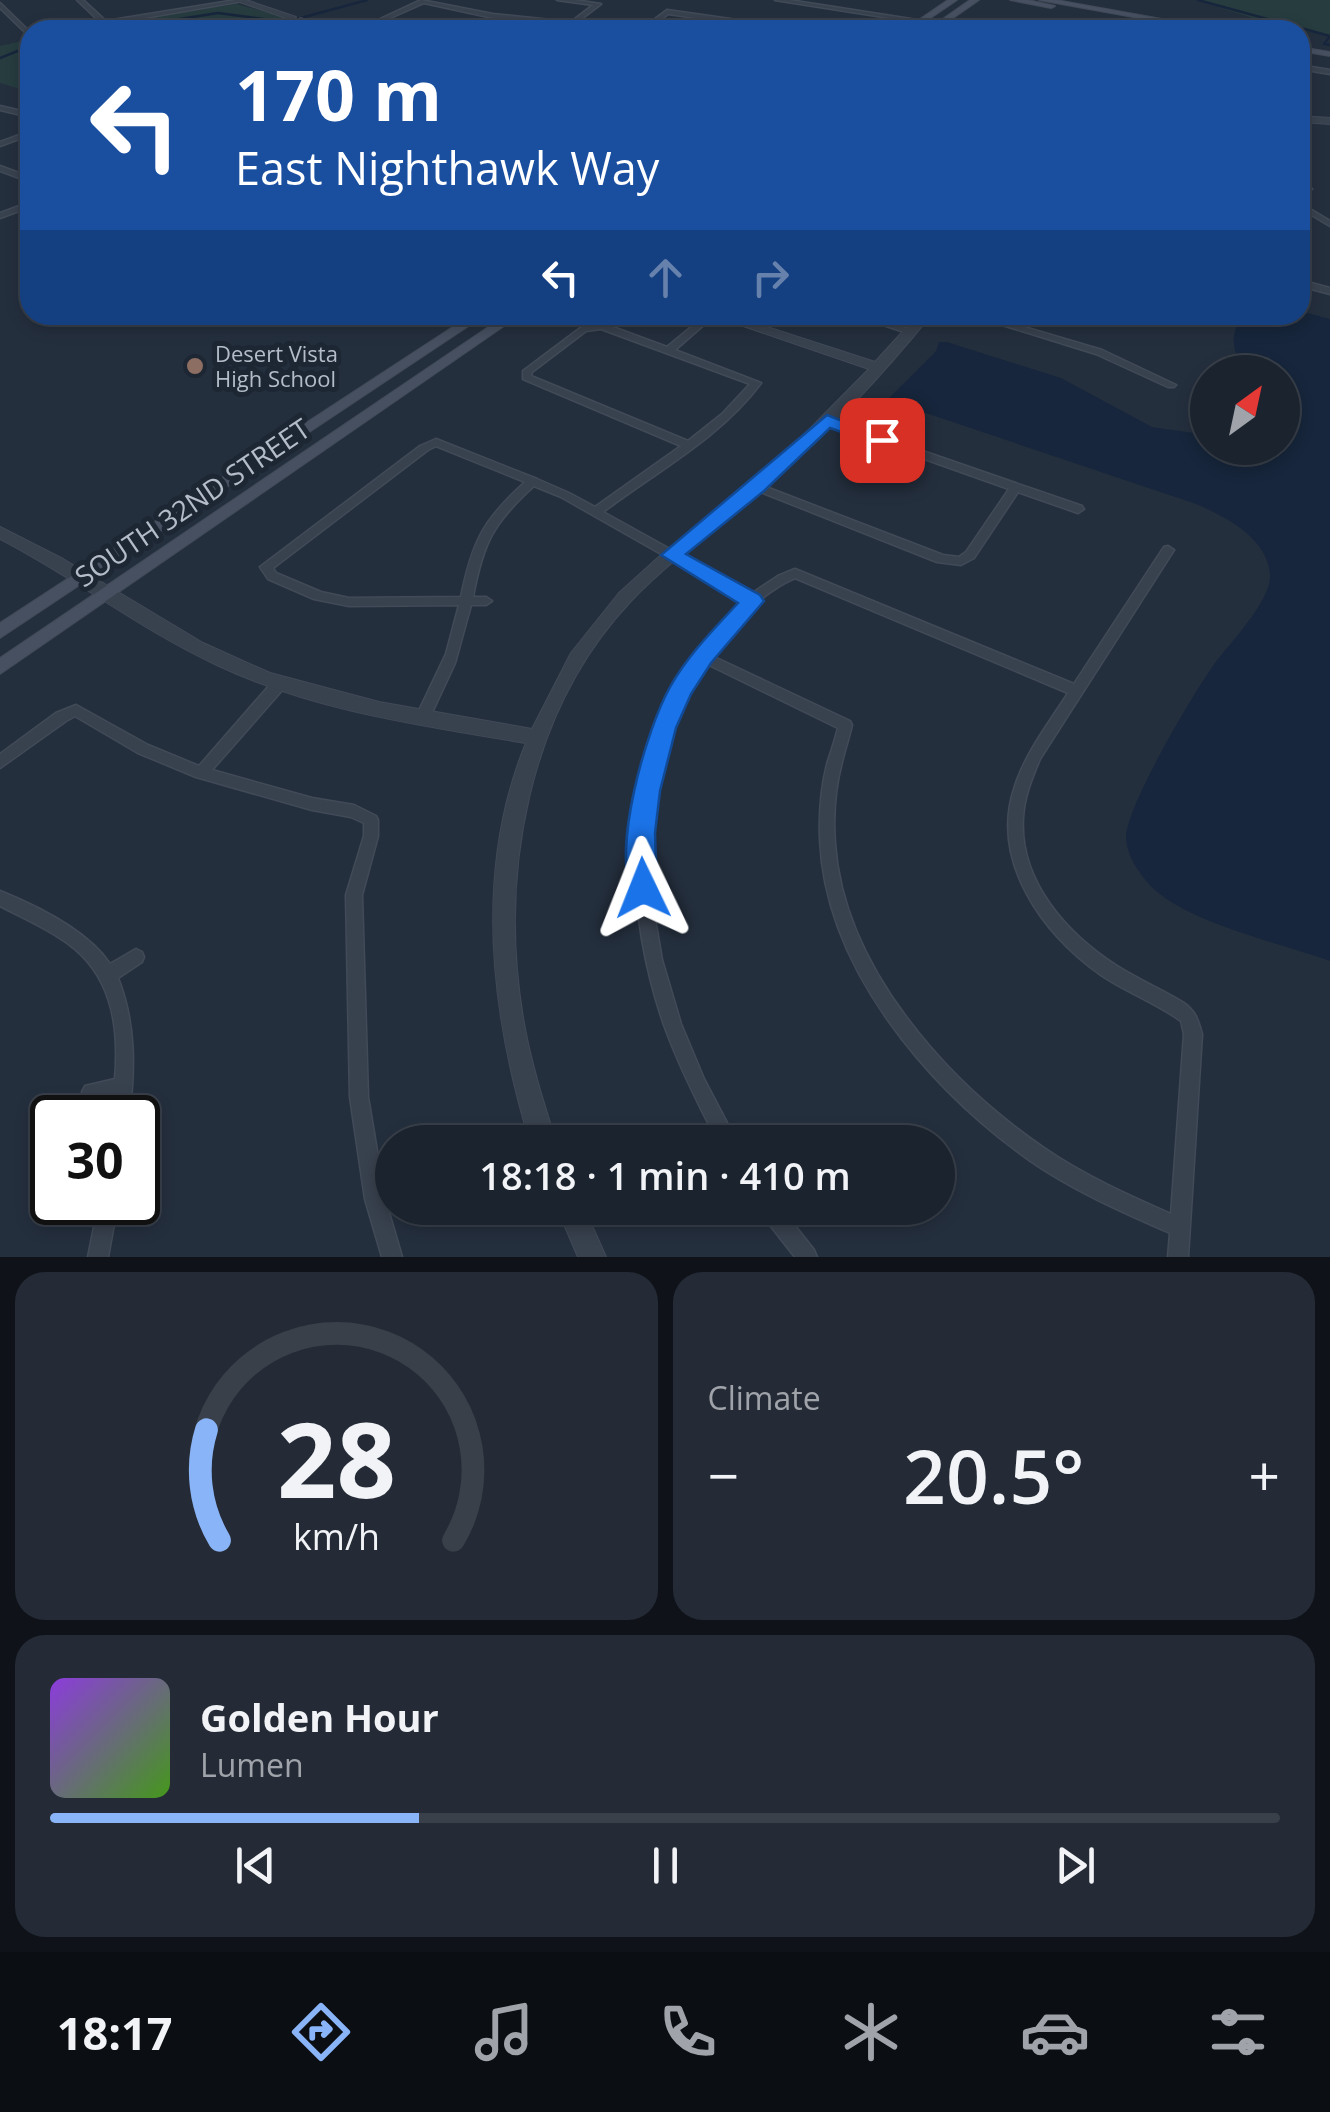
<!DOCTYPE html>
<html lang="en">
<head>
<meta charset="utf-8">
<style>
  :root { --surface:#1b232e; --page:#242b36; --text:#f1f3f6; --muted:#a0a4aa; --line:#39404a; --accent:#8ab4f8 }
  body { margin:0; font-family:"Open Sans",sans-serif; background:var(--page); color:var(--text); height:100vh; display:flex; flex-direction:column; font-size:38px; white-space:nowrap }
  * { box-sizing:border-box; margin:0 }
  p { font-size:32px; color:var(--muted) }
  .icon { flex:none; width:55px; height:55px; fill:none; stroke:currentColor; stroke-width:2; stroke-linecap:round; stroke-linejoin:round }
  .map { position:relative; height:1257px; overflow:hidden }
  .panel { display:flex; flex-direction:column; gap:15px; padding:15px; background:#0f1319; flex:1 }
  .panel>* { flex:none }
  .top-card { position:absolute; left:20px; top:20px; width:1290px; height:305px; border-radius:30px; box-shadow:0 5px 15px #0003,0 0 0 2px var(--line); background:#1a4fa0; color:#fff; overflow:hidden }
  .needle { width:65px; rotate:33deg }
  .fabs { position:absolute; left:1190px; top:355px; display:grid; gap:20px }
  .fabs a { display:grid; place-items:center; width:110px; height:110px; border-radius:50%; background:var(--surface); box-shadow:0 5px 15px #0003,0 0 0 2px var(--line); font-size:50px }
  .speed { position:absolute; left:30px; top:1095px; display:flex; gap:20px; font-size:50px; font-weight:700; text-align:center }
  .speed>* { display:grid; place-content:center; width:130px; height:130px; border-radius:50%; background:var(--surface); box-shadow:0 5px 15px #0003,0 0 0 2px var(--line); line-height:1 }
  .speed .limit { border:5px solid #111; border-radius:15px; background:#fff; color:#111 }
  .pin { position:absolute; display:grid; place-items:center; width:85px; height:85px; color:#fff; margin:-42px; border-radius:20px; box-shadow:0 5px 15px #0006 }
  .me { position:absolute; width:110px; margin:-55px; rotate:358deg; stroke-linejoin:round; filter:drop-shadow(0 0 8px #0008) }
  .turn { display:flex; align-items:center; gap:35px; height:210px; padding:0 50px; font-size:45px }
  .turn .icon { width:130px; height:130px; stroke-width:2.5 }
  .turn b { display:block; font-size:70px; line-height:85px }
  .lanes { display:flex; align-items:center; height:95px; padding:0 50px; background:#0003; justify-content:center; gap:50px; direction:ltr }
  .lanes .off { opacity:.35 }
  .big { font-size:75px; font-weight:600; line-height:1.1 }
  .panel .widget { flex:1; display:flex; flex-direction:column; justify-content:center; gap:15px; min-width:0; padding:0 35px; border-radius:30px; background:var(--page) }
  .panel .dial { align-items:center; gap:0 }
  .dial svg { height:260px; overflow:visible; fill:none; stroke:var(--line); stroke-width:7; stroke-linecap:round; text-anchor:middle }
  .dial text { fill:var(--text); stroke:none }
  .song { display:flex; align-items:center; gap:30px }
  .cover { width:120px; height:120px; border-radius:15px; background:linear-gradient(135deg,hsl(270 70% 55%),hsl(100 70% 35%)) }
  .played { height:10px; border-radius:5px; background:linear-gradient(90deg,var(--accent) 30%,var(--line) 30%) }
  .keys { display:flex; justify-content:space-around; direction:ltr }
  .heat { display:flex; justify-content:space-between; align-items:center; font-size:55px; direction:ltr }
  .panel .tiles { flex:1; display:grid; gap:15px; grid-template-columns:1fr 1fr }
  .widget:last-child { grid-column:span 2 }
  .trip { position:absolute; left:375px; top:1125px; width:580px; height:100px; border-radius:50px; background:var(--surface); box-shadow:0 5px 15px #0003,0 0 0 2px var(--line); font-weight:600; line-height:100px; text-align:center }
  .dock { display:flex; height:160px; justify-content:space-around; align-items:center; background:#0b0e12; color:var(--muted) }
  .dock .icon { width:70px; height:70px }
  .dock .selected { color:var(--accent) }
  .dock b { font-size:45px; color:var(--text) }
  .map>svg:first-child { display:block }
</style>
</head>
<body>
<div class="map">
<svg width="1330" height="1257" viewBox="0 0 1330 1257">
  <rect width="100%" height="100%" fill="#242f3e"/>
  <path fill="#263c3f" d="M1196,0H1330V36L1274,25Z
    M236,4L337,30H70Z
    M30,39V92L0,83V46Z"/>
  <path fill="#17263c" d="M1300,311L1330,319V961C1282,944 1191,923 1155,890C1141,877 1127,857 1126,838C1125,808 1195,690 1215,663C1230,643 1272,600 1270,574C1267,538 1226,517 1196,504L893,402L889,398L936,351L939,342H947L1061,378L1152,427L1207,435L1208,448H1282V372H1246C1232,351 1229,338 1242,315H1300Z"/>
  <g fill="none" stroke-linecap="round" stroke-linejoin="round">
    <path stroke="#17263c" stroke-width="2.5" d="M1198,0L1330,36
      M109,30L218,13L286,22L367,0
      M1330,36L1324,44L1330,45
      M0,58L30,46"/>
    <defs>
      <path id="minor" d="M77,0H83L106,21L236,0L243,1L74,30H61L100,22Z
        M421,0L493,14L571,22L593,5L557,0H575L601,4L568,29L565,27L567,25L493,18L424,3L388,19L430,30H420L380,19Z
        M775,0H789L943,24L940,26Z
        M0,3L30,32V37L0,8Z
        M667,10L793,28L796,30H781L668,14L647,30H640Z
        M1300,65L1330,70V74L1300,69Z
        M0,106L30,113V117L0,110Z
        M30,131V135L0,146V142Z
        M0,166L30,177V182L0,171Z
        M1305,187L1312,189L1300,195V190Z
        M30,202V207L0,218V213Z
        M1300,203L1330,221V226L1300,208Z
        M1300,280L1330,288V294L1300,286Z
        M706,315H715L675,350L761,383C720,438 657,471 603,512L751,594L778,576L795,569L1074,684L1164,547L1168,546L1174,550L1040,759C1032,778 1024,797 1023,818C1019,881 1067,934 1117,966C1139,980 1163,990 1184,1003C1196,1012 1198,1020 1202,1034L1188,1257H1168L1170,1233C1122,1212 1072,1190 1029,1160C928,1088 825,968 820,839C819,814 821,788 827,764C831,752 835,740 838,728L707,664L681,706L660,766L650,830L651,895L662,960L681,1024L704,1079L737,1142H718C698,1104 679,1066 664,1025C629,923 621,804 668,705C672,696 679,687 684,679C702,651 720,626 744,601L561,497L534,486C493,523 483,543 473,597H486L492,601L486,605H471L455,663L428,721H418L416,717L446,654L459,605L349,606L314,599L268,579L260,567L420,446L436,439L537,479L569,493L595,507L681,446L523,379V371L583,326L602,323L667,347ZM601,329L750,384L722,414L688,441L531,376L532,372L586,331ZM436,446L525,482C483,520 472,542 461,597L349,598L321,592L276,573L273,568L428,450ZM795,578L1068,693C1049,723 1026,752 1015,786C989,861 1043,934 1101,975C1126,992 1156,1003 1181,1021L1184,1034L1171,1214C1128,1195 1083,1175 1044,1148C946,1081 844,967 835,844C833,817 835,788 842,762C845,749 849,738 852,725L850,721L712,656C733,624 760,593 795,578Z
        M854,315H867L915,331L907,333Z
        M970,315H984L1102,350L1176,385L1174,387H1168L1096,354Z
        M827,418L1082,506L1084,509L1078,513L1018,492L974,558L961,565L937,562L753,489L752,487L753,485H761L943,555L959,557L966,552L1009,489L823,423L822,421Z
        M279,679L284,680L286,684L284,688L212,770L312,798L354,805L376,816L378,820V836L362,895L368,1097L385,1199L402,1257H382L365,1199L350,1097L346,895L364,836V823L351,817L312,810L196,777L138,753L75,716L66,721L0,768V754L56,713L76,705L148,745L199,766L274,680Z
        M0,891C37,906 88,931 110,964L136,949L142,952L144,957L142,962L118,978C136,1024 135,1069 129,1118H111L114,1097L91,1101L85,1098L82,1092L85,1086L115,1079C119,1032 114,982 75,949C53,931 25,919 0,906Z
        M99,1202H118L108,1257H88Z
        M759,1208H781L814,1250L817,1257H795L762,1215Z"/>
      <path id="tertiary" d="M234,0H246L296,17L289,19Z
        M300,18L345,28L349,30H335L300,22Z
        M1300,116L1330,118V124L1300,122Z
        M711,315H730L875,362L918,315H931C884,373 831,430 775,479C727,520 674,556 631,601C528,710 499,873 523,1018C530,1060 543,1101 556,1142H530C491,1014 473,872 526,743C421,725 314,711 217,665C141,630 74,577 0,539V527L63,559L203,643L270,673L379,702L532,729L571,653L619,593L660,556L788,451L869,369Z
        M557,1208H584L606,1257H578Z"/>
      <path id="secondary" d="M948,0H957L913,30H904Z
        M970,0H979L936,30H927Z
        M1010,0H1028L1055,6L1051,8Z
        M1039,0H1056L1223,30H1205Z
        M1300,47L1330,52V56L1300,51Z
        M471,315H485L0,638V623Z
        M506,315H520L0,674V658Z"/>
    </defs>
    <use href="#minor" stroke="#414a57" stroke-width="3"/>
    <use href="#tertiary" stroke="#414a57" stroke-width="2"/>
    <use href="#secondary" stroke="#414a57" stroke-width="2"/>
    <use href="#minor" fill="#38414e" fill-rule="evenodd"/>
    <use href="#tertiary" fill="#38414e" fill-rule="evenodd"/>
    <use href="#secondary" fill="#465061" fill-rule="evenodd"/>
  </g>
  <path fill="#1a73e8" stroke="#114b97" stroke-width="2.5" d="M827,415L892,440L882,446L830,428L764,491L686,554L760,595L764,601L711,663L691,694L676,728L660,791L655,833L657,888L653,896L643,900L633,896C611,850 646,730 670,687C688,655 714,629 738,603L661,555Z"/>
  <circle fill="#8d6e63" stroke="#1d2633" stroke-width="4" cx="195" cy="366" r="10"/>
  <g text-anchor="middle" dominant-baseline="central" stroke-width="10" stroke-linejoin="round" paint-order="stroke">
    <g font-size="22" fill="#b4bcc9" stroke="#1d2633" text-anchor="start">
      <text x="215" y="353">Desert Vista<tspan x="215" dy="25">High School</tspan></text>
    </g>
    <g font-size="28" fill="#b4bcc9" stroke="#1d2633">
      <text transform="translate(192 502) rotate(-34)">SOUTH 32ND STREET</text>
    </g>
  </g>
</svg>
<div class="fabs">
<a><svg class="needle" viewBox="-14 -14 28 28"><path d="M0-13l5 13h-10z" fill="#e53935"/><path d="M0 13l5-13h-10z" fill="#a0a4aa"/></svg></a>
</div>
<div class="speed"><div class="limit">30</div></div>
<div class="pin" style="left:882px;top:440px;background:#d93025"><svg class="icon" aria-label="arrive" viewBox="0 0 24 24"><path d="M6 21V4h12l-3 4 3 4H6"/></svg></div>
<svg class="me" style="left:643px;top:888px" viewBox="-20 -20 40 40"><path d="M0-17L14 15 0 8-14 15z" fill="#1a73e8" stroke="#fff" stroke-width="4"/></svg>
<div class="trip">18:18 · 1 min · 410 m</div>
<div class="top-card">
<div class="turn"><svg class="icon" aria-label="left" viewBox="0 0 24 24"><path d="M17 20v-9H6M10 6l-5 5 5 5"/></svg><div><b>170 m</b>East Nighthawk Way</div></div>
<div class="lanes"><svg class="icon" aria-label="left" viewBox="0 0 24 24"><path d="M17 20v-9H6M10 6l-5 5 5 5"/></svg><svg class="icon off" aria-label="ahead" viewBox="0 0 24 24"><path d="M12 20V5M6 11l6-6 6 6"/></svg><svg class="icon off" aria-label="right" viewBox="0 0 24 24"><path d="M7 20v-9h11M14 6l5 5-5 5"/></svg></div>
</div>
</div>
<section class="panel">
<div class="tiles">
<div class="widget dial"><svg viewBox="0 0 100 80">
<path d="M14 69A42 42 0 1 1 86 69"/>
<path d="M14 69A42 42 0 0 1 10 35" stroke="#8ab4f8"/>
<text x="50" y="56" font-size="32" font-weight="700">28</text>
<text x="50" y="72" font-size="11">km/h</text>
</svg></div>
<div class="widget"><p>Climate</p>
<div class="heat"><a>−</a><b class="big">20.5°</b><a>+</a></div>
</div>
<div class="widget">
<div class="song"><i class="cover"></i><div><b>Golden Hour</b><p>Lumen</p></div></div>
<div class="played"></div>
<div class="keys"><svg class="icon" aria-label="previous" viewBox="0 0 24 24"><path d="M18 5L8 12l10 7zM5 5v14"/></svg><svg class="icon" aria-label="pause" viewBox="0 0 24 24"><path d="M8 5v14M16 5v14"/></svg><svg class="icon" aria-label="next" viewBox="0 0 24 24"><path d="M6 5l10 7-10 7zM19 5v14"/></svg></div>
</div>
</div>
</section>
<nav class="dock">
<b>18:17</b>
<svg class="icon selected" aria-label="directions" viewBox="0 0 24 24"><path d="M12 3l9 9-9 9-9-9zM9 14v-3h6M13 9l2 2-2 2"/></svg>
<svg class="icon" aria-label="music" viewBox="0 0 24 24"><path d="M9 18V5l10-2v13"/><circle cx="6" cy="18" r="3"/><circle cx="16" cy="16" r="3"/></svg>
<svg class="icon" aria-label="phone" viewBox="0 0 24 24"><path d="M5 4h4l2 5-3 2q2 4 5 5l2-3 5 2v4C11 20 4 13 5 4z"/></svg>
<svg class="icon" aria-label="climate" viewBox="0 0 24 24"><path d="M12 3v18M4 7l16 10M4 17L20 7"/></svg>
<svg class="icon" aria-label="car" viewBox="0 0 24 24"><path d="M5 17H2v-5l4-1 3-4h7l3 4 3 1v5h-3M9 17h6M6 11h13"/><circle cx="7" cy="17" r="2"/><circle cx="17" cy="17" r="2"/></svg>
<svg class="icon" aria-label="filters" viewBox="0 0 24 24"><path d="M4 7h16M4 17h16"/><circle cx="9" cy="7" r="2"/><circle cx="15" cy="17" r="2"/></svg>
</nav>
</body>
</html>
